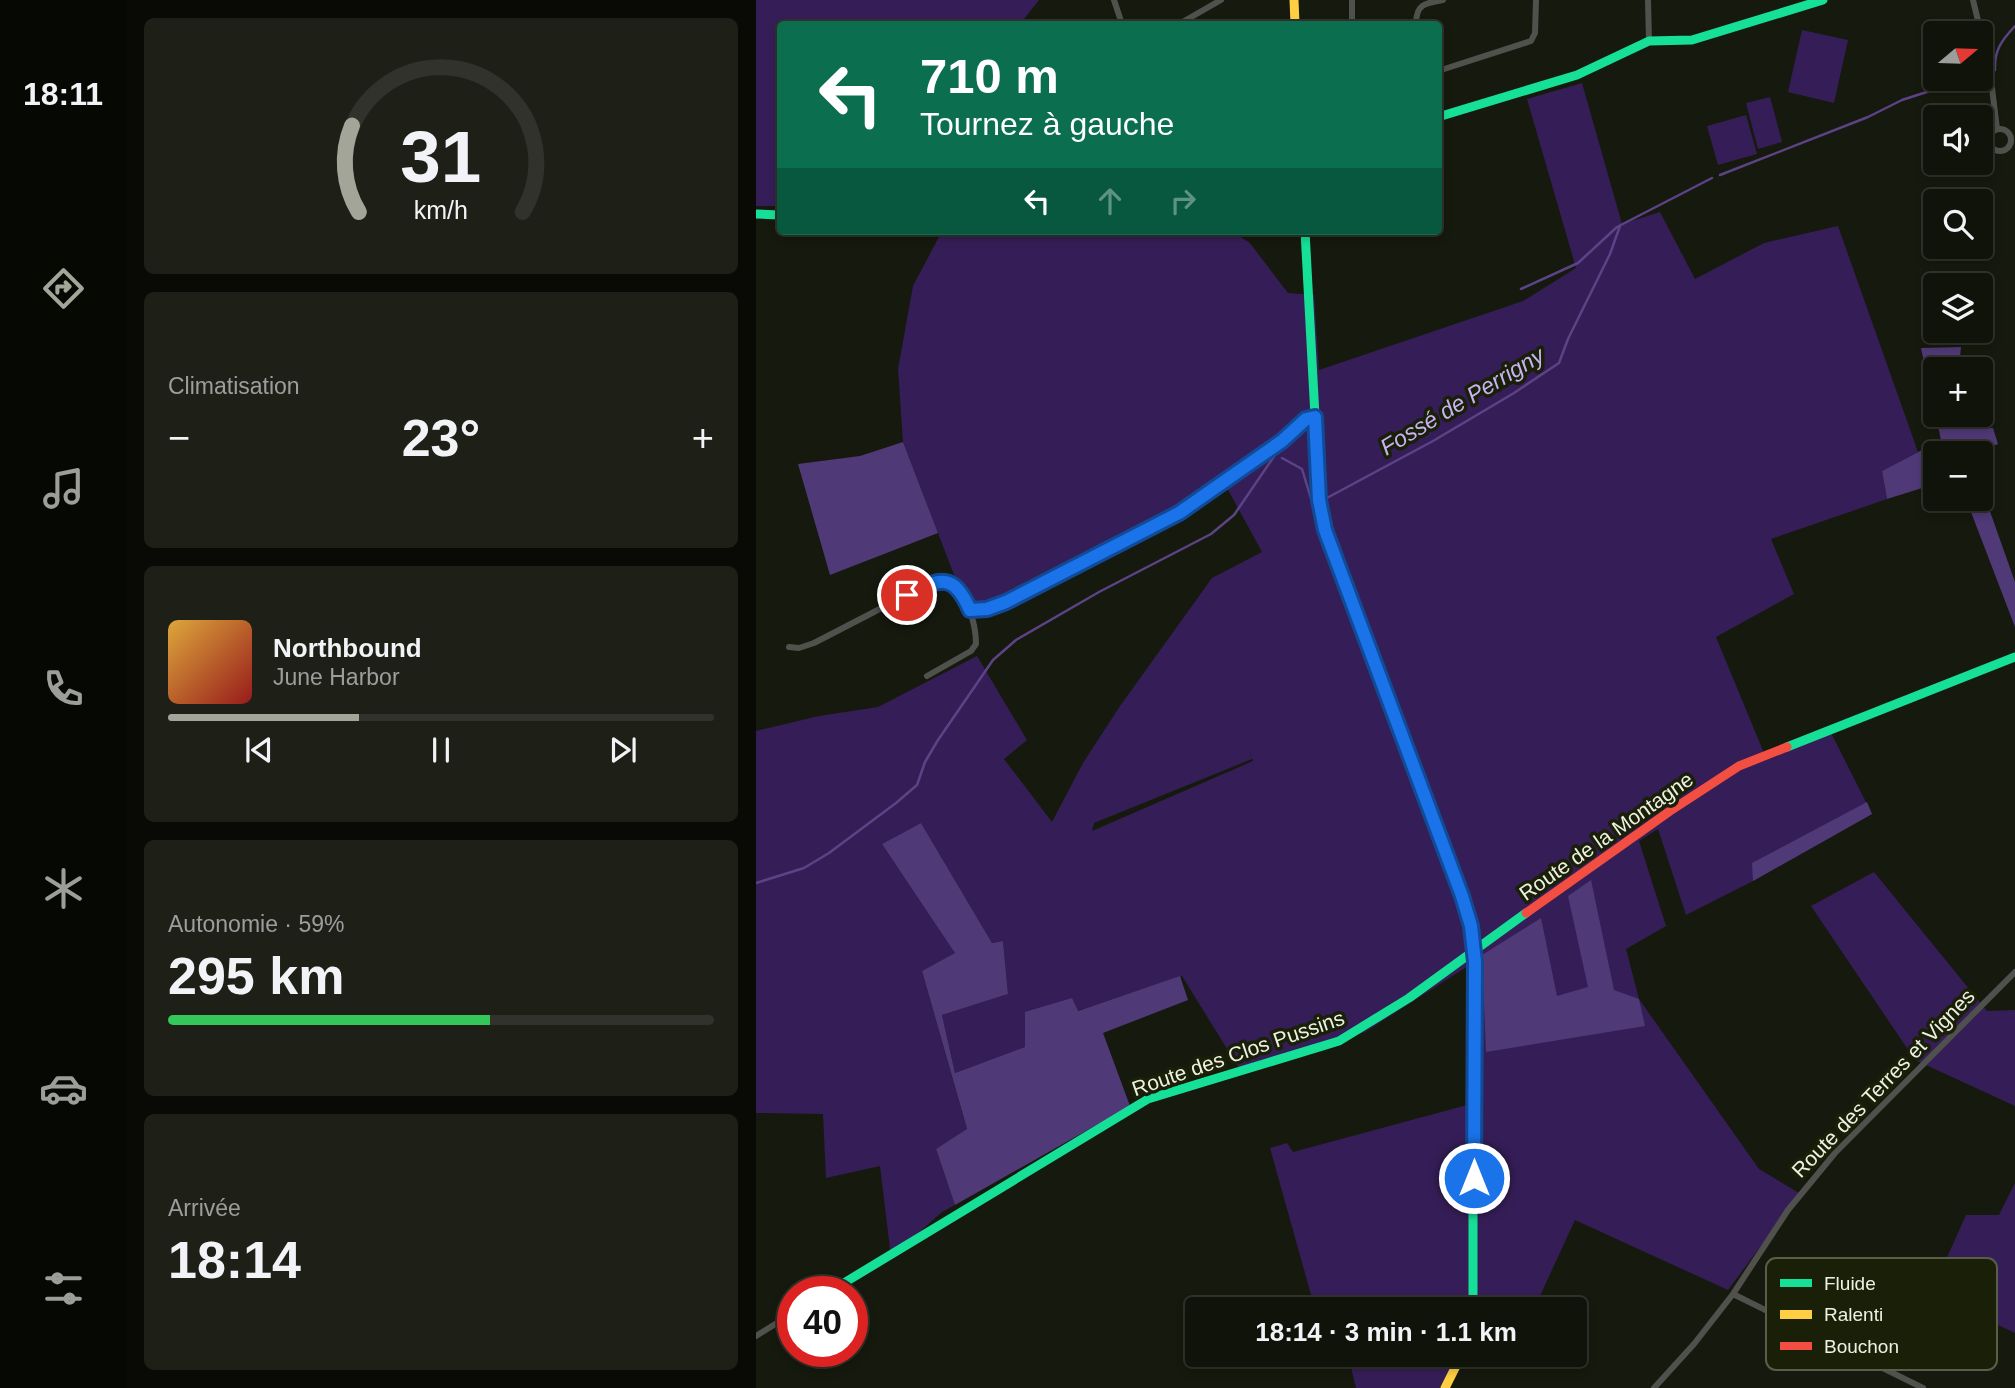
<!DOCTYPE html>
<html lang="fr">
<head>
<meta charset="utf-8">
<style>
  :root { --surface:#10130a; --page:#1e2018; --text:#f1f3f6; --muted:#9c9e9c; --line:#30322b; --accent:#a2a598 }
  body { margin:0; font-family:Arial,sans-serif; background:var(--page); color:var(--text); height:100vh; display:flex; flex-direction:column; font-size:26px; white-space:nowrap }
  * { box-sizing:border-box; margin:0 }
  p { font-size:23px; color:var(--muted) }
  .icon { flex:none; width:38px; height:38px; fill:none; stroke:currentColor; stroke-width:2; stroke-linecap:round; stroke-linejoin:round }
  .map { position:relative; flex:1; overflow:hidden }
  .side { display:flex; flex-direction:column; gap:18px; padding:18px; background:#090a06; width:630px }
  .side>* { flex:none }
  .banner { position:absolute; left:21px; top:21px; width:665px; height:214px; border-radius:7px; box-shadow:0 4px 10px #0003,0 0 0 2px var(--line); background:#0b6e4f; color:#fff; overflow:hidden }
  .needle { width:46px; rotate:71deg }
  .tools { position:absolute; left:1167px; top:21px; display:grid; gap:14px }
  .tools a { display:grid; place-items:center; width:70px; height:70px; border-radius:7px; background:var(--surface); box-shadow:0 4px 10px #0003,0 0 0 2px var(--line); font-size:35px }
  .speed { position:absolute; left:21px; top:1276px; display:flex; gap:14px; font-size:35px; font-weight:700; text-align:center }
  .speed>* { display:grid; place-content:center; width:91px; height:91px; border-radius:50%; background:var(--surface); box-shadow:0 4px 10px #0003,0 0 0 2px var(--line); line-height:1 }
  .speed .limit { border:10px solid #d22; background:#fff; color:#111 }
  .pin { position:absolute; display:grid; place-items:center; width:60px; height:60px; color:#fff; margin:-30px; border:4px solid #fff; border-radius:50%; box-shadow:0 2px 7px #0007 }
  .me { position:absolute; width:77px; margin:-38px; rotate:0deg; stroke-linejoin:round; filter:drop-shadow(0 0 5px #0008) }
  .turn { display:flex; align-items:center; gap:24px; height:147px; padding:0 28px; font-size:32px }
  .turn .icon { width:91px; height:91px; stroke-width:2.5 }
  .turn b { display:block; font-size:49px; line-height:60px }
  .lanes { display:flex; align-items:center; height:66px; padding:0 28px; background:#0003; justify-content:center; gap:35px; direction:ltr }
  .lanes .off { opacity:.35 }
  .big { font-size:52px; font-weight:600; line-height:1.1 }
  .side .tile { flex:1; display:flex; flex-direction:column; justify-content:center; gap:10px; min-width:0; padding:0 24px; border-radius:10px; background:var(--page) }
  .side .dial { align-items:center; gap:0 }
  .dial svg { height:182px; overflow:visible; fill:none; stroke:var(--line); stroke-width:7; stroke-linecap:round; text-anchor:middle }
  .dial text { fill:var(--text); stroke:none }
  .song { display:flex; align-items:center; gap:21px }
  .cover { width:84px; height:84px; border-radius:10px; background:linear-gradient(135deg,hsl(40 70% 55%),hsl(0 70% 35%)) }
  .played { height:7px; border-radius:4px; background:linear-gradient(90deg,var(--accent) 35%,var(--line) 35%) }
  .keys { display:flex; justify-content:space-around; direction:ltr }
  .heat { display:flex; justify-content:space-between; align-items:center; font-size:38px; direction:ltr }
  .charge { height:10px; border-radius:5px; background:linear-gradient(90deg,#34c759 59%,var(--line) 0) }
  .trip { position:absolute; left:429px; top:1297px; width:402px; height:70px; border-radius:7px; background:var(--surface); box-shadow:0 4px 10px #0003,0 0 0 2px var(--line); font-weight:600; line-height:70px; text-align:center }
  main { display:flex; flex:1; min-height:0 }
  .menu { display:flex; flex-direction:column; width:126px; justify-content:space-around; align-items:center; background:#060804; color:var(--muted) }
  .menu .icon { width:49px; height:49px }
  .menu .on { color:var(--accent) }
  .menu b { font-size:32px; color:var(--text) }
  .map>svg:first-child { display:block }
</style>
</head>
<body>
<main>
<nav class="menu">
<b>18:11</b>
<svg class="icon on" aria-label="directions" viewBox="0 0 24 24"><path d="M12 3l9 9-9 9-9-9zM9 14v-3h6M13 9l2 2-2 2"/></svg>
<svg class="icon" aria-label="music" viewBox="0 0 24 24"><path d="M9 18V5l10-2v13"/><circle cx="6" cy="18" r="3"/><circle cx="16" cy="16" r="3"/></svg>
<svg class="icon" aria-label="phone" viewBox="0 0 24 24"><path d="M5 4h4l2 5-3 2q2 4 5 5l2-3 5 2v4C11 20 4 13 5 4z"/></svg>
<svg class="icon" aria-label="climate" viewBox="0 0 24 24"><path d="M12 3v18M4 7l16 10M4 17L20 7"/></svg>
<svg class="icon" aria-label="car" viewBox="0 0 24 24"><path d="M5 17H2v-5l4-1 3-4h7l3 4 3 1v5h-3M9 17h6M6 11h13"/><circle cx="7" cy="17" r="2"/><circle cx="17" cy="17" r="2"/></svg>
<svg class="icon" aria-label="filters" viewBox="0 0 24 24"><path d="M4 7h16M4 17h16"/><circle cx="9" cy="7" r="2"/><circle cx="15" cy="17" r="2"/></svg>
</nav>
<section class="side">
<div class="tile dial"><svg viewBox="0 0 100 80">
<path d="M14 69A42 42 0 1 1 86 69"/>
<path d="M14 69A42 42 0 0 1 11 31" stroke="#a2a598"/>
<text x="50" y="56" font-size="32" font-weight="700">31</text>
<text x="50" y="72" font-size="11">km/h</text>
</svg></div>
<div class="tile"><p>Climatisation</p>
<div class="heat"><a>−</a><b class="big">23°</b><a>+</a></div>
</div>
<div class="tile">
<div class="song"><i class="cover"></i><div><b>Northbound</b><p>June Harbor</p></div></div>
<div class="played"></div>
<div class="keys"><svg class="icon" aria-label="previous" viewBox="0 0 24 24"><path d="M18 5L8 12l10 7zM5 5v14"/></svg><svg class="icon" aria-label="pause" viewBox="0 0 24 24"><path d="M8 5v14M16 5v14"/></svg><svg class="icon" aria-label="next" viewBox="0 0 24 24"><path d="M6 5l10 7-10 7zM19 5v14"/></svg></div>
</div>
<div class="tile"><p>Autonomie · 59%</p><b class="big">295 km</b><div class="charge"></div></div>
<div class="tile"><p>Arrivée</p><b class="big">18:14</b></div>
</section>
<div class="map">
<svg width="1259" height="1388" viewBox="0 0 1259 1388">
  <rect width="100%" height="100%" fill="#16190d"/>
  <path fill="#351e57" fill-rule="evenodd" d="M0,0H283L264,24H24V206H0Z
    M1046,30L1092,40L1078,103L1032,92Z
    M826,83L866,224L904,212L939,279L1008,243L1082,226L1162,452L1126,471L1131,499L1015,539L1038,594L960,637L1010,758L1075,733L1116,814L997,881L930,915L902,829L883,841L910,926L870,949L883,999L1003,1169L1043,1193L1040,1199L972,1290L819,1220L778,1309H747L727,1304L724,1309H559L514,1148L531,1143L537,1152L715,1104L712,966L609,1032L486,1073L426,976L321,1011L269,1047L199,1073L186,1015L252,994L247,941L236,943L165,823L126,844L200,953L166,971L211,1130L180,1149L199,1205L186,1212L135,1257L124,1166L70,1178L67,1114L0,1113V731L63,716L122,707L221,656L271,740L248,759L296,822L327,763L364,706L456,578L506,552L470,486L246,605L210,606L147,442L142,369L157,286L186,231H474L493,242L532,293L558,295L563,370L767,301L820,268L771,99ZM488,738L497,761L336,831L338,823L496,759Z
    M1014,97L1026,142L1002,149L990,103Z
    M990,115L1001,154L962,165L951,126Z
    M1118,872L1231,1011L1259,1010V1106L1159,1060L1055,906Z
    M1259,1183V1333L1175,1293L1210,1215H1243Z
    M592,1355H706L692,1388H600Z"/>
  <path fill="#503977" d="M1205,347L1203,367L1180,369V415H1199L1202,429L1237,428L1242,444L1220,453H1180L1179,484L1131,499L1126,471L1185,440L1165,348Z
    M147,442L182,533L74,575L42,464L104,456Z
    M1225,486L1259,582V627L1210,499H1225Z
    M1111,802L1116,814L997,881L996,863Z
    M165,823L236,943L247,941L252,994L186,1015L199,1073L269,1047V1012L316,998L322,1011L424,976L432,1000L347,1033L374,1106L199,1205L180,1149L211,1129L166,971L199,953L126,844Z
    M835,880L858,990L883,999L889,1026L730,1052L726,955L785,918L801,996L832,987L812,896Z"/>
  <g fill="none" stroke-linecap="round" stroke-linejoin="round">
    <path stroke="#5b4386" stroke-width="2.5" d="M1225,74L1239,70C1238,50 1246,40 1259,26
      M964,175L1112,117L1146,100L1211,79
      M765,289L822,263L861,227L956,178
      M526,458L546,469L556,502
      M569,499L677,441L758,393L803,363L812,339L854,254L864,226
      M0,883L48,868L73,853L140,803L161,785L169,762L182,740L237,660L260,640L343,592L455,534L478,515L519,455"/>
    <path stroke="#50514c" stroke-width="6" d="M358,0L366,24
      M596,0V24
      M892,0L893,41
      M1217,0L1225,33
      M423,24L465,0
      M660,24C660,4 669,3 687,0
      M1225,35L1236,88L1241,129
      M682,71L775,41L779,33L780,0
      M1233 140a11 11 0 1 1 22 0a11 11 0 1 1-22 0Z
      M214,610L231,609L250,602L423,513L526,441L549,419L559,417
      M33,647L43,648L58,643L174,583C180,582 185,580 191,582C211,587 220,626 220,644L215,651L171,676
      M977,1294L1167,1388
      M0,1336L37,1313
      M898,1388L938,1344L977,1294L1032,1210L1079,1153L1259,972"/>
    <path stroke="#16e098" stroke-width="9" d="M682,117L821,75L893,41L936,40L1067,0
      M0,214L24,215
      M549,231L564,509L573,542L706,895
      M1031,747L1259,657
      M73,1292L392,1099L583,1041L653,998L770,913
      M717,1309V1143"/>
    <path stroke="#ffcf43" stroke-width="9" d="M538,0L539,24
      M706,895L714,926L718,962L717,1143
      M689,1388L706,1354"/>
    <path stroke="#f24e42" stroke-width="9" d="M770,913L914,811L983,766L1031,747"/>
  </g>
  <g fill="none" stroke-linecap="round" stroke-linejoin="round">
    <defs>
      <path id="route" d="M151,595C183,579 197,571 214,610L231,609L250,602L423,513L526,441L550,419L559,417L563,500L569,530L706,896L715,926L719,962L718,1178"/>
    </defs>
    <use href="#route" stroke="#114b97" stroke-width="18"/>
    <use href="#route" stroke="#1a73e8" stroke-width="12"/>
  </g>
  <g text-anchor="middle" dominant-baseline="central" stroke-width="7" stroke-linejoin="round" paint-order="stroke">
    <g font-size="21" fill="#edf1e3" stroke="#1a1f07">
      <text transform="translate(850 836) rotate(-35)">Route de la Montagne</text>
      <text transform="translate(482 1053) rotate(-19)">Route des Clos Pussins</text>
      <text transform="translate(1127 1083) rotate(-46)">Route des Terres et Vignes</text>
    </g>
    <g font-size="23" font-style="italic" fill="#c6b3f2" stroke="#1a1f07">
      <text transform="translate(706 401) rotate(-31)">Fossé de Perrigny</text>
    </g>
  </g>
  <rect x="1010" y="1258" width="231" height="112" rx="10" fill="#1a1f07" stroke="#595e49" stroke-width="2"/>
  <rect x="1024" y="1279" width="32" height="8" fill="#16e098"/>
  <rect x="1024" y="1310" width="32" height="9" fill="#ffcf43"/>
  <rect x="1024" y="1342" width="32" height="8" fill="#f24e42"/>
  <g font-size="19" fill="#edf1e3">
    <text x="1068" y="1290">Fluide</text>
    <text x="1068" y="1321">Ralenti</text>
    <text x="1068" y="1353">Bouchon</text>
  </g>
</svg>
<div class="tools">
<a><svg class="needle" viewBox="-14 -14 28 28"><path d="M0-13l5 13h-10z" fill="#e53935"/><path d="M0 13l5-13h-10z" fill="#9c9e9c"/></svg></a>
<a><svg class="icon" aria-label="sound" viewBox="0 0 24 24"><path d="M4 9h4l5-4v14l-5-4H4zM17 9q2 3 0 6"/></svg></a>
<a><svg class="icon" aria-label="search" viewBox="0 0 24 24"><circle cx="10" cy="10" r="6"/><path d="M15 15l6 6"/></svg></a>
<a><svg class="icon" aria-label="layers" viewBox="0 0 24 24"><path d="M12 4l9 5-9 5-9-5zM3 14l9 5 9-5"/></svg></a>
<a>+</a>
<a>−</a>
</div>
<div class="speed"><div class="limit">40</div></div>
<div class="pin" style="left:151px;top:595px;background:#d93025"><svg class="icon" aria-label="arrive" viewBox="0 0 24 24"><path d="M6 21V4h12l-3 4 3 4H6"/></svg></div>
<svg class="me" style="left:718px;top:1178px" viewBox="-20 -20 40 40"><circle r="17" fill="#1a73e8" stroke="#fff" stroke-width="3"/><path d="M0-11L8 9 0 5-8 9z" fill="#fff"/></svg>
<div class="trip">18:14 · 3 min · 1.1 km</div>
<div class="banner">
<div class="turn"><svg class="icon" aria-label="left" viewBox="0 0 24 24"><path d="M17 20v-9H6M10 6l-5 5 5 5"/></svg><div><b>710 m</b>Tournez à gauche</div></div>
<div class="lanes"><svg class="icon" aria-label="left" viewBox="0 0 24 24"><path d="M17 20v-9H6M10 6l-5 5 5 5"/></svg><svg class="icon off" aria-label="ahead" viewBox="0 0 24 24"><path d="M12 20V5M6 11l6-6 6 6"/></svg><svg class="icon off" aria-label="right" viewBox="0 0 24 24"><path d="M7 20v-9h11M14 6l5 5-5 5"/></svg></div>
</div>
</div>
</main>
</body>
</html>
